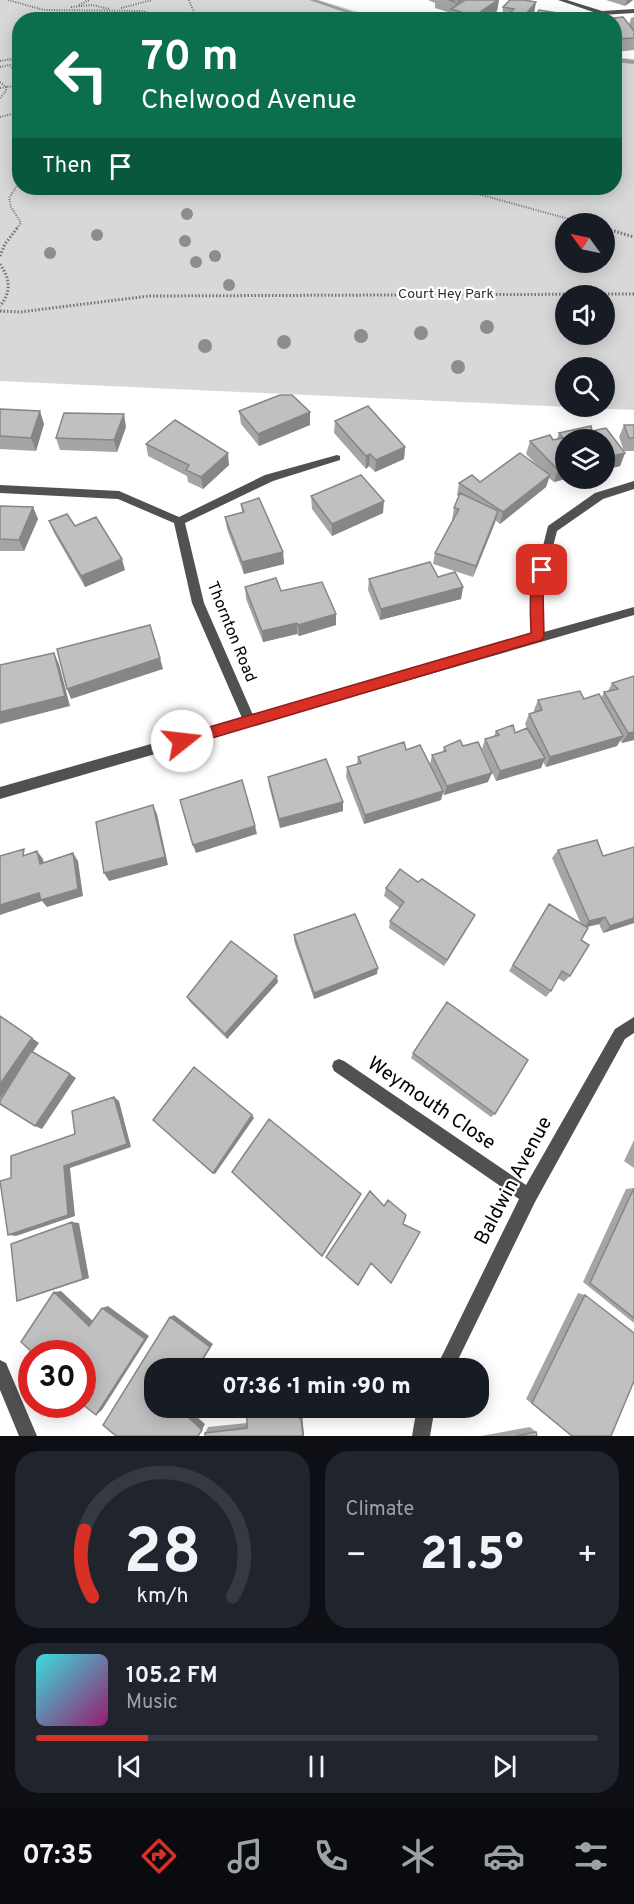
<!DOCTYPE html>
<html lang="en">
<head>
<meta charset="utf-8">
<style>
  :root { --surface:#171b24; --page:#20242c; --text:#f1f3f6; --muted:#9ea1a6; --line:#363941; --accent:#d93025 }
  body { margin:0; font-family:Overpass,sans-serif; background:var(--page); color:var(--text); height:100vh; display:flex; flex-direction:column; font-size:22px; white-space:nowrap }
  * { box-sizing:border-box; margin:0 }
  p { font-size:20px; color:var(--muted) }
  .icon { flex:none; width:33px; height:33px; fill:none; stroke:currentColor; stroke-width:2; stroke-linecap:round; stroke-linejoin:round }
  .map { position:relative; height:1436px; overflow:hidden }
  .details { display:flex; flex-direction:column; gap:15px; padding:15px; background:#0d0f14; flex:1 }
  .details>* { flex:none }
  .guide { position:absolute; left:12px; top:12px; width:610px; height:183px; border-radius:24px; box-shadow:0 3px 15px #0003; background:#0b6e4f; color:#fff; overflow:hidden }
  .needle { width:39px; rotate:303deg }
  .buttons { position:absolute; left:555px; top:213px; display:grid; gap:12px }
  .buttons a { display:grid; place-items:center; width:60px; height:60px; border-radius:50%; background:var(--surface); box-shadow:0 3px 15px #0003; font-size:30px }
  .speed { position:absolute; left:18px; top:1340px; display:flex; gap:12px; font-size:30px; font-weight:700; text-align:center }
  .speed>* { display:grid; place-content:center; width:78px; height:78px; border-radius:50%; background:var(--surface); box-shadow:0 3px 15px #0003; line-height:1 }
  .speed .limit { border:9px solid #d22; background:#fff; color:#111 }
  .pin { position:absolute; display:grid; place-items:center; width:51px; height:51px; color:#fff; margin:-26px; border-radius:12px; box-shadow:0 3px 9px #0006 }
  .me { position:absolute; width:66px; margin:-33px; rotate:74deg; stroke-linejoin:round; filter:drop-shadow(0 0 4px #0008) }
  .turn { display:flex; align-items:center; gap:21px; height:126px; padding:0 30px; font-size:27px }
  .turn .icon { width:78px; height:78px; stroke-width:2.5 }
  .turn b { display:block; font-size:42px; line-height:51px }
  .then { display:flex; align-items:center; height:57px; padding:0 30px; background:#0003; gap:12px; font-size:22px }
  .big { font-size:45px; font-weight:800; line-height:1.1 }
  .details .tile { flex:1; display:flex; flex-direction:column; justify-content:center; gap:9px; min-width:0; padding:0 21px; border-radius:24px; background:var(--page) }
  .details .dial { align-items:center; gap:0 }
  .dial svg { height:156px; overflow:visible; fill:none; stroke:var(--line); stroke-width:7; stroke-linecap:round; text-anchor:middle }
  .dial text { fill:var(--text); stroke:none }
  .song { display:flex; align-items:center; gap:18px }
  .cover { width:72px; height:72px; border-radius:9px; background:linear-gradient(135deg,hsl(180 70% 55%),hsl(320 70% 35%)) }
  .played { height:6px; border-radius:3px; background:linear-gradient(90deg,var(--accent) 20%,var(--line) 20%) }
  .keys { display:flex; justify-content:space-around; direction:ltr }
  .heat { display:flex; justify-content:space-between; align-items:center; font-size:33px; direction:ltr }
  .details .tiles { flex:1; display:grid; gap:15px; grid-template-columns:1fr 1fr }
  .tile:last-child { grid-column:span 2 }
  .trip { position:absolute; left:144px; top:1358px; width:345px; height:60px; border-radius:24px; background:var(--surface); box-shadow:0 3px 15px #0003; font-weight:800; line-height:60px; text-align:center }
  .tabs { display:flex; height:96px; justify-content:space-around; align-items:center; background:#090b0e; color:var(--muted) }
  .tabs .icon { width:42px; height:42px }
  .tabs .on { color:var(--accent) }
  .tabs b { font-size:27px; color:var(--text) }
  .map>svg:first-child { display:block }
</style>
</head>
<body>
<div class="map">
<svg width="634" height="1436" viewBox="0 0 634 1436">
  <rect width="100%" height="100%" fill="#fff"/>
  <path fill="#d8d8d8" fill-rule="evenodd" d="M0,0H319L382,19L20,20V188H615V57L634,59V410L0,381ZM566,224H604V262H566ZM566,296H604V334H566ZM566,368H604V406H566Z"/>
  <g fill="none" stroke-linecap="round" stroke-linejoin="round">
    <path fill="#9f9f9f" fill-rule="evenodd" d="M309,0H317L377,20H368Z
      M615,58L634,60V64L615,62Z"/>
    <path stroke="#737373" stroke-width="2" stroke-dasharray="1 1.5" stroke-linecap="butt" d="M8,0L44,10L143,11L170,20
      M189,0L197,20
      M79,5L89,0
      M71,7L92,5L110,9
      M121,8L152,0
      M0,61L11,59L20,68
      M0,67L10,65L20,79
      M0,82L6,87V91L0,98
      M0,88L20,85
      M0,117L20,112
      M456,188L587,224
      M17,228L21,223L11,207L9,198L20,181"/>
    <path stroke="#737373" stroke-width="3" stroke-dasharray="1.5 2" stroke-linecap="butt" d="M604,228L634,237
      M0,256L5,244L18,227
      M0,264C10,279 12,291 0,306
      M0,311L20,312L149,296L634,294"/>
    <path fill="#515151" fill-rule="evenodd" d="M558,0H567L602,11L634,9V13L602,15Z
      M337,455L340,456V460L273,481L185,523L204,603L253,715L532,636V590L548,526L595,493L634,481V489L603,499L557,531L542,590L544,632L634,607V615L0,799V787L242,718L192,603L174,523L118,499L0,493V485L119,491L179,517L265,475Z
      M634,1017V1033L625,1039L535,1202L454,1368H436L519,1199L334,1071L332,1066L334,1061L339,1059L344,1061L526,1185L615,1029Z
      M0,1360L6,1363L37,1436H19L0,1390Z
      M417,1407H435L430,1436H412Z"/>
  </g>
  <g fill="#8d8d8d">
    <circle cx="187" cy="214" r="6"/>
    <circle cx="97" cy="235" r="6"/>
    <circle cx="185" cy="241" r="6"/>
    <circle cx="50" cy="253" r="6"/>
    <circle cx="215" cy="256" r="6"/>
    <circle cx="196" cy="262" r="6"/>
    <circle cx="229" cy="285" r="6"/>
    <circle cx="487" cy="327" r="7"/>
    <circle cx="421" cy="333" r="7"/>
    <circle cx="361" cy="336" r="7"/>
    <circle cx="284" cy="342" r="7"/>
    <circle cx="205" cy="346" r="7"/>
    <circle cx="458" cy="367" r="7"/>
  </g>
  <path fill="#a5a5a5" d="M428,0H499L497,11L485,20H450L451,13L435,8V3Z
    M606,0H633L625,6Z
    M503,7L534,14L529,20L502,19Z
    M89,13L101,20H88Z
    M634,17V50L615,52V20L629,25L631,18Z
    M0,409L44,424L36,451L0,449Z
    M239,411L310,425L259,446L241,424Z
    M335,421L405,447L404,459L375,472L369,466L366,469L334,433Z
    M624,425H634V451H624L619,437Z
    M126,427L117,452L60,450L56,438Z
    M592,431L625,453L620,466L604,470V440L566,478H569L554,482L549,478L546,487L500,524L495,520L473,577L433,564L435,553L453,520H452L454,508L459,497L457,495L459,483L480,482L539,467L526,454L530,441L557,439L559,433Z
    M146,444L229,465L203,489L188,482L187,476L148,456Z
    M311,496L383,513L332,536L312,509Z
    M241,504L283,552L284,564L244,574L227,529L225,517L242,512Z
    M0,506L33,507L38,519L24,551H0Z
    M49,521L75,526L125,570L85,587L54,533Z
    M438,577L463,587L461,599L380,620L368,590L369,579Z
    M245,587L281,591L336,614V625L299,636L297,634L263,642L246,599Z
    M634,676V740L622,743L620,740L617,746L546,767L543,762L541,768L496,781L482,749L485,739L494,736L496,731L515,733L527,728L525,724L529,714L534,712V710L538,700L584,699L601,698L604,692L608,691L612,683Z
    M463,746L488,782L444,795L443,793L441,800L364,824L346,777L347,767L357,764L358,757L430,764L432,755L443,752L444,747Z
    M268,777L343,802V811L280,828L269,786Z
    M558,850L603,856L634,923L603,933L599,924L586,927L581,940L570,976L564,982L558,978L551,991L546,997L509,971L549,904L581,924L552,858Z
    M386,888L475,915L444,966L389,928L390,921L400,908L384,896Z
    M294,935L377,974L314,999L294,941Z
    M278,982L227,1039L190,1002L187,997Z
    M413,1053L495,1114L491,1117L411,1058Z
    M634,1140V1168L624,1161Z
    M634,1188V1323L583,1282L626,1189Z
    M578,1293L585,1295L571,1436L526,1399Z
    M297,1411L302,1414L304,1436H205V1433L208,1427L247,1423Z
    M530,1427L536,1432L537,1436H481Z"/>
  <path fill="#868686" d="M498,0H499L497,11L485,20H474V16Z
    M627,0H633L625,6Z
    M536,2L534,14L529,20H524L525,15Z
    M40,411L44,424L36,451L31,438Z
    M310,412V425L259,446L258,434Z
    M124,414L126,427L117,452L114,440Z
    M405,447L404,459L375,472L376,460Z
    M228,453L229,465L203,489L201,477Z
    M625,453L620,466L604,470V458Z
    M370,454L369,466L366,469V456Z
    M566,468V478H569L554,482L558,470Z
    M550,475L546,487L500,524L503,512Z
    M384,501L383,513L332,536V524Z
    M33,507L38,519L24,551L19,540Z
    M498,511L495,523L473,577L476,566Z
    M283,552L284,564L244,574L242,562Z
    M122,559L125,570L85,587L81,576Z
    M463,587L461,599L380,620L381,609Z
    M336,614V625L299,636L298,625Z
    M297,623V634L263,642L262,631Z
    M54,653L59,664L70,706L0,724V712Z
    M160,658L163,669L71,699L67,689Z
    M634,732V740L622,743L628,733Z
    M623,736L617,746L546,767L550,757Z
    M545,758L541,768L496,781L500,771Z
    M492,773L488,782L444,795L447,786Z
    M443,791L441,800L364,824L365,815Z
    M343,802V811L280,828L279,819Z
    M153,805L157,814L168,865L109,881L104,873Z
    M255,826L257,834L196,853L193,845Z
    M37,851L43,859L46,872L40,864Z
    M73,853L78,861L83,896L47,907L42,901L0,915V905Z
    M475,915L471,922L444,966L447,960Z
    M605,917L599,924L583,928L589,921Z
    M634,918V923L603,933L610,926Z
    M378,968L377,974L314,999V993Z
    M277,976L278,982L227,1039L225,1034Z
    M32,1038L39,1043L0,1099V1084Z
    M70,1074L76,1078L42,1129L35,1126Z
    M114,1097L119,1101L131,1147L70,1168L75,1216L16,1236L8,1235L64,1166Z
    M252,1115L254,1118L215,1174L213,1173Z
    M72,1222L79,1223L89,1278L25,1299L17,1301Z
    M61,1291L95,1323L89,1326L54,1292Z
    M108,1306L149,1336L102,1410L96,1415L102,1308Z
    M174,1315L213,1344L198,1368H197L170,1317Z
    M177,1407H186L205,1424L202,1430Z
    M295,1407H296L297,1411L302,1414L304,1436H303L296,1416Z"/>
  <path fill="#c0c0c0" stroke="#868686" stroke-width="1.5" d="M449,0H461L457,3Z
    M465,0H498L474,16L451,9Z
    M510,0H524L536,2L525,15L511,12L514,9L503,7Z
    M539,10L564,14L560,20H532Z
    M89,13H100L98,18H87Z
    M623,17L634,31V38L617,39L615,37V20L604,19Z
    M280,395H292L310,412L258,434L239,411Z
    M368,406L405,447L376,460L370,454L366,456L335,421Z
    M0,409L40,411L31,438L0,436Z
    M64,413L124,414L114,440L56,438Z
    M175,420L228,453L201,477L186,470L189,465L146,444Z
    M624,425H634V438H629Z
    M591,426L592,431L606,428L625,453L604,458V440H566V468L558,470L530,441L550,435L553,440L563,438L559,433Z
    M520,453L550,475L503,512L459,483L472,475L480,482Z
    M361,475L384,501L332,524L311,496Z
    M460,493L498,511L476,566L435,553L459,509L454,508Z
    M259,498L283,552L242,562L225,517L244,512L241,504Z
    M0,506L33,507L19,540L0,539Z
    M67,514L75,526L96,517L122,559L81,576L49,521Z
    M430,562L438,577L455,572L463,587L381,609L369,579Z
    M276,578L281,591L322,582L336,614L298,625L297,623L262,631L245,587Z
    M150,625L160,658L67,689L57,649Z
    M54,653L65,696L0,712V665Z
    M634,676V732L628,733L604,692L618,689L612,683Z
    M580,691L584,699L599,694L623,736L550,757L529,714L542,710L538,700Z
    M513,725L515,733L527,728L545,758L500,771L485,739L499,735L496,731Z
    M460,740L463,746L478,742L492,773L447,786L432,755L446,751L444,747Z
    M404,742L406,750L420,745L443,791L365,815L347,767L361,763L358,757Z
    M326,759L343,802L279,819L268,777Z
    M242,780L255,826L193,845L180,800Z
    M153,805L165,857L104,873L96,822Z
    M597,840L603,856L634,847V918L610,926L605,917L589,921L558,850Z
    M24,849L23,856L37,851L40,864L73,853L78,889L41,900L39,893L0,905V856Z
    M400,869L418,882L422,879L475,915L447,960L390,921L404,902L386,888Z
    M549,904L588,928L581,940L589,945L570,976L562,971L551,991L513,965Z
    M355,914L378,968L314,993L294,935Z
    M231,941L277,976L225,1034L187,997Z
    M447,1002L528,1060L495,1114L413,1053Z
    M0,1016L32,1038L0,1084Z
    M31,1051L70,1074L35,1126L0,1104V1101Z
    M194,1067L252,1115L213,1173L153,1120Z
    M114,1097L127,1144L64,1166L68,1215L8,1235L0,1181L11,1178V1156L75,1134L72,1111Z
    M269,1119L361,1194L322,1256L232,1172Z
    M634,1188V1318L590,1283Z
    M370,1191L384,1206L388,1200L406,1215L403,1224L420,1232L391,1283L371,1263L358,1285L326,1257Z
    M72,1222L83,1279L17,1301L11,1244Z
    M54,1292L89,1326L102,1308L145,1339L96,1415L82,1404V1353H33L21,1342Z
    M585,1295L634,1333V1381L611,1436H572L532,1403Z
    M170,1317L210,1347L197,1368H154V1407H177L202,1430L198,1436H116L103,1425Z
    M247,1407H295L296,1416L301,1419L303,1436H205V1433L247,1428Z
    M536,1432L537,1436H516Z"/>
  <path fill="#d93025" stroke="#8d1f18" stroke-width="1.5" d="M542,565L548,570L543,590L544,636L542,640L182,747L177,746L175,741L177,737L182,735L531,633C531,619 526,571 542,565Z"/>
  <g text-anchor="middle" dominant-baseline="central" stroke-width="4.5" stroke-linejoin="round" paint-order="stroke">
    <g font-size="14" fill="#2f2f2f" stroke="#fff">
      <text x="446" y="294">Court Hey Park</text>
    </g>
    <g font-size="16" fill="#000" stroke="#fff">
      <text transform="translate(231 632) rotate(68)">Thornton Road</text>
    </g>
    <g font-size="20" fill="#000" stroke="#fff">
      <text transform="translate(431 1104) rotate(34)">Weymouth Close</text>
      <text transform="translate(514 1181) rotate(-62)">Baldwin Avenue</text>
    </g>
  </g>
</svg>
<div class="buttons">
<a><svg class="needle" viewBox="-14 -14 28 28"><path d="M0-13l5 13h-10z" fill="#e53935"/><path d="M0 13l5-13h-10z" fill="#9ea1a6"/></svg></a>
<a><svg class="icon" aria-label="sound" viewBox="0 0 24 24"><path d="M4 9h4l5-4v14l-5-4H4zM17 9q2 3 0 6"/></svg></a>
<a><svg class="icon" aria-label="search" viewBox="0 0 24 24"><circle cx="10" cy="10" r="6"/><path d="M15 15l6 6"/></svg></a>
<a><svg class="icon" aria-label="layers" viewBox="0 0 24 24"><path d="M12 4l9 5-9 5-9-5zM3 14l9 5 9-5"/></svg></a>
</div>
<div class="speed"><div class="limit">30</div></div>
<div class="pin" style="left:542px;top:570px;background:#d93025"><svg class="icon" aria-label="arrive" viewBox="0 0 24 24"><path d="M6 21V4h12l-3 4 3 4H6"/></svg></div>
<svg class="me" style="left:182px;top:741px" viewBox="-20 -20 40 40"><circle r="19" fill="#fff"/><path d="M0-13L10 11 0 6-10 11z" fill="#d93025"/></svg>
<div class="trip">07:36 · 1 min · 90 m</div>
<div class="guide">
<div class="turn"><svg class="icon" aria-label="left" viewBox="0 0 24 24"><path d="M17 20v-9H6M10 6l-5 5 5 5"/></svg><div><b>70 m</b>Chelwood Avenue</div></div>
<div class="then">Then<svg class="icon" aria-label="arrive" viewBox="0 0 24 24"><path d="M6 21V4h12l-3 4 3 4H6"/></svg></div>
</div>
</div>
<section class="details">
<div class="tiles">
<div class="tile dial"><svg viewBox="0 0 100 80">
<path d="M14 69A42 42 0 1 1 86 69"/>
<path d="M14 69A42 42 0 0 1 10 35" stroke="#d93025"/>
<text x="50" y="56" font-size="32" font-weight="700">28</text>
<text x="50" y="72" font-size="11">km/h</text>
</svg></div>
<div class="tile"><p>Climate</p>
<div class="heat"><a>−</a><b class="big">21.5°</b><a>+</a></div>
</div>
<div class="tile">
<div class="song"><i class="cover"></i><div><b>105.2 FM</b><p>Music</p></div></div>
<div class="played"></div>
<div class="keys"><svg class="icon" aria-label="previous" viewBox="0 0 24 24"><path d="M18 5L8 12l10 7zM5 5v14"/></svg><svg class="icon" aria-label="pause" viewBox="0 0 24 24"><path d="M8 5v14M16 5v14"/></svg><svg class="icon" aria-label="next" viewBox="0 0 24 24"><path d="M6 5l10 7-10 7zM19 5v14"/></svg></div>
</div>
</div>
</section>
<nav class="tabs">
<b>07:35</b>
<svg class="icon on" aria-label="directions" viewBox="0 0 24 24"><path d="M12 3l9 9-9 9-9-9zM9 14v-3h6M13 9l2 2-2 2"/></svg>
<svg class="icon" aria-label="music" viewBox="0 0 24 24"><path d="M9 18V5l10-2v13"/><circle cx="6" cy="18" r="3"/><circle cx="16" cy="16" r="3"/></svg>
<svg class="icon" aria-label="phone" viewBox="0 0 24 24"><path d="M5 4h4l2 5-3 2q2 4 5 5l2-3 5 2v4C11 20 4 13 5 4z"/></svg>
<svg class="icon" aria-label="climate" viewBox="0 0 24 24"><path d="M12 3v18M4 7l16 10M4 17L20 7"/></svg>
<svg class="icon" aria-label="car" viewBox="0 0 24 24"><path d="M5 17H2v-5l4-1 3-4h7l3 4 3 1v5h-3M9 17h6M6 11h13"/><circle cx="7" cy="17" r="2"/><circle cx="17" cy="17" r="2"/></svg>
<svg class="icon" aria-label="filters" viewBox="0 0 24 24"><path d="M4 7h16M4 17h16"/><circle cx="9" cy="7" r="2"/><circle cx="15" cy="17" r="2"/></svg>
</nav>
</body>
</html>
